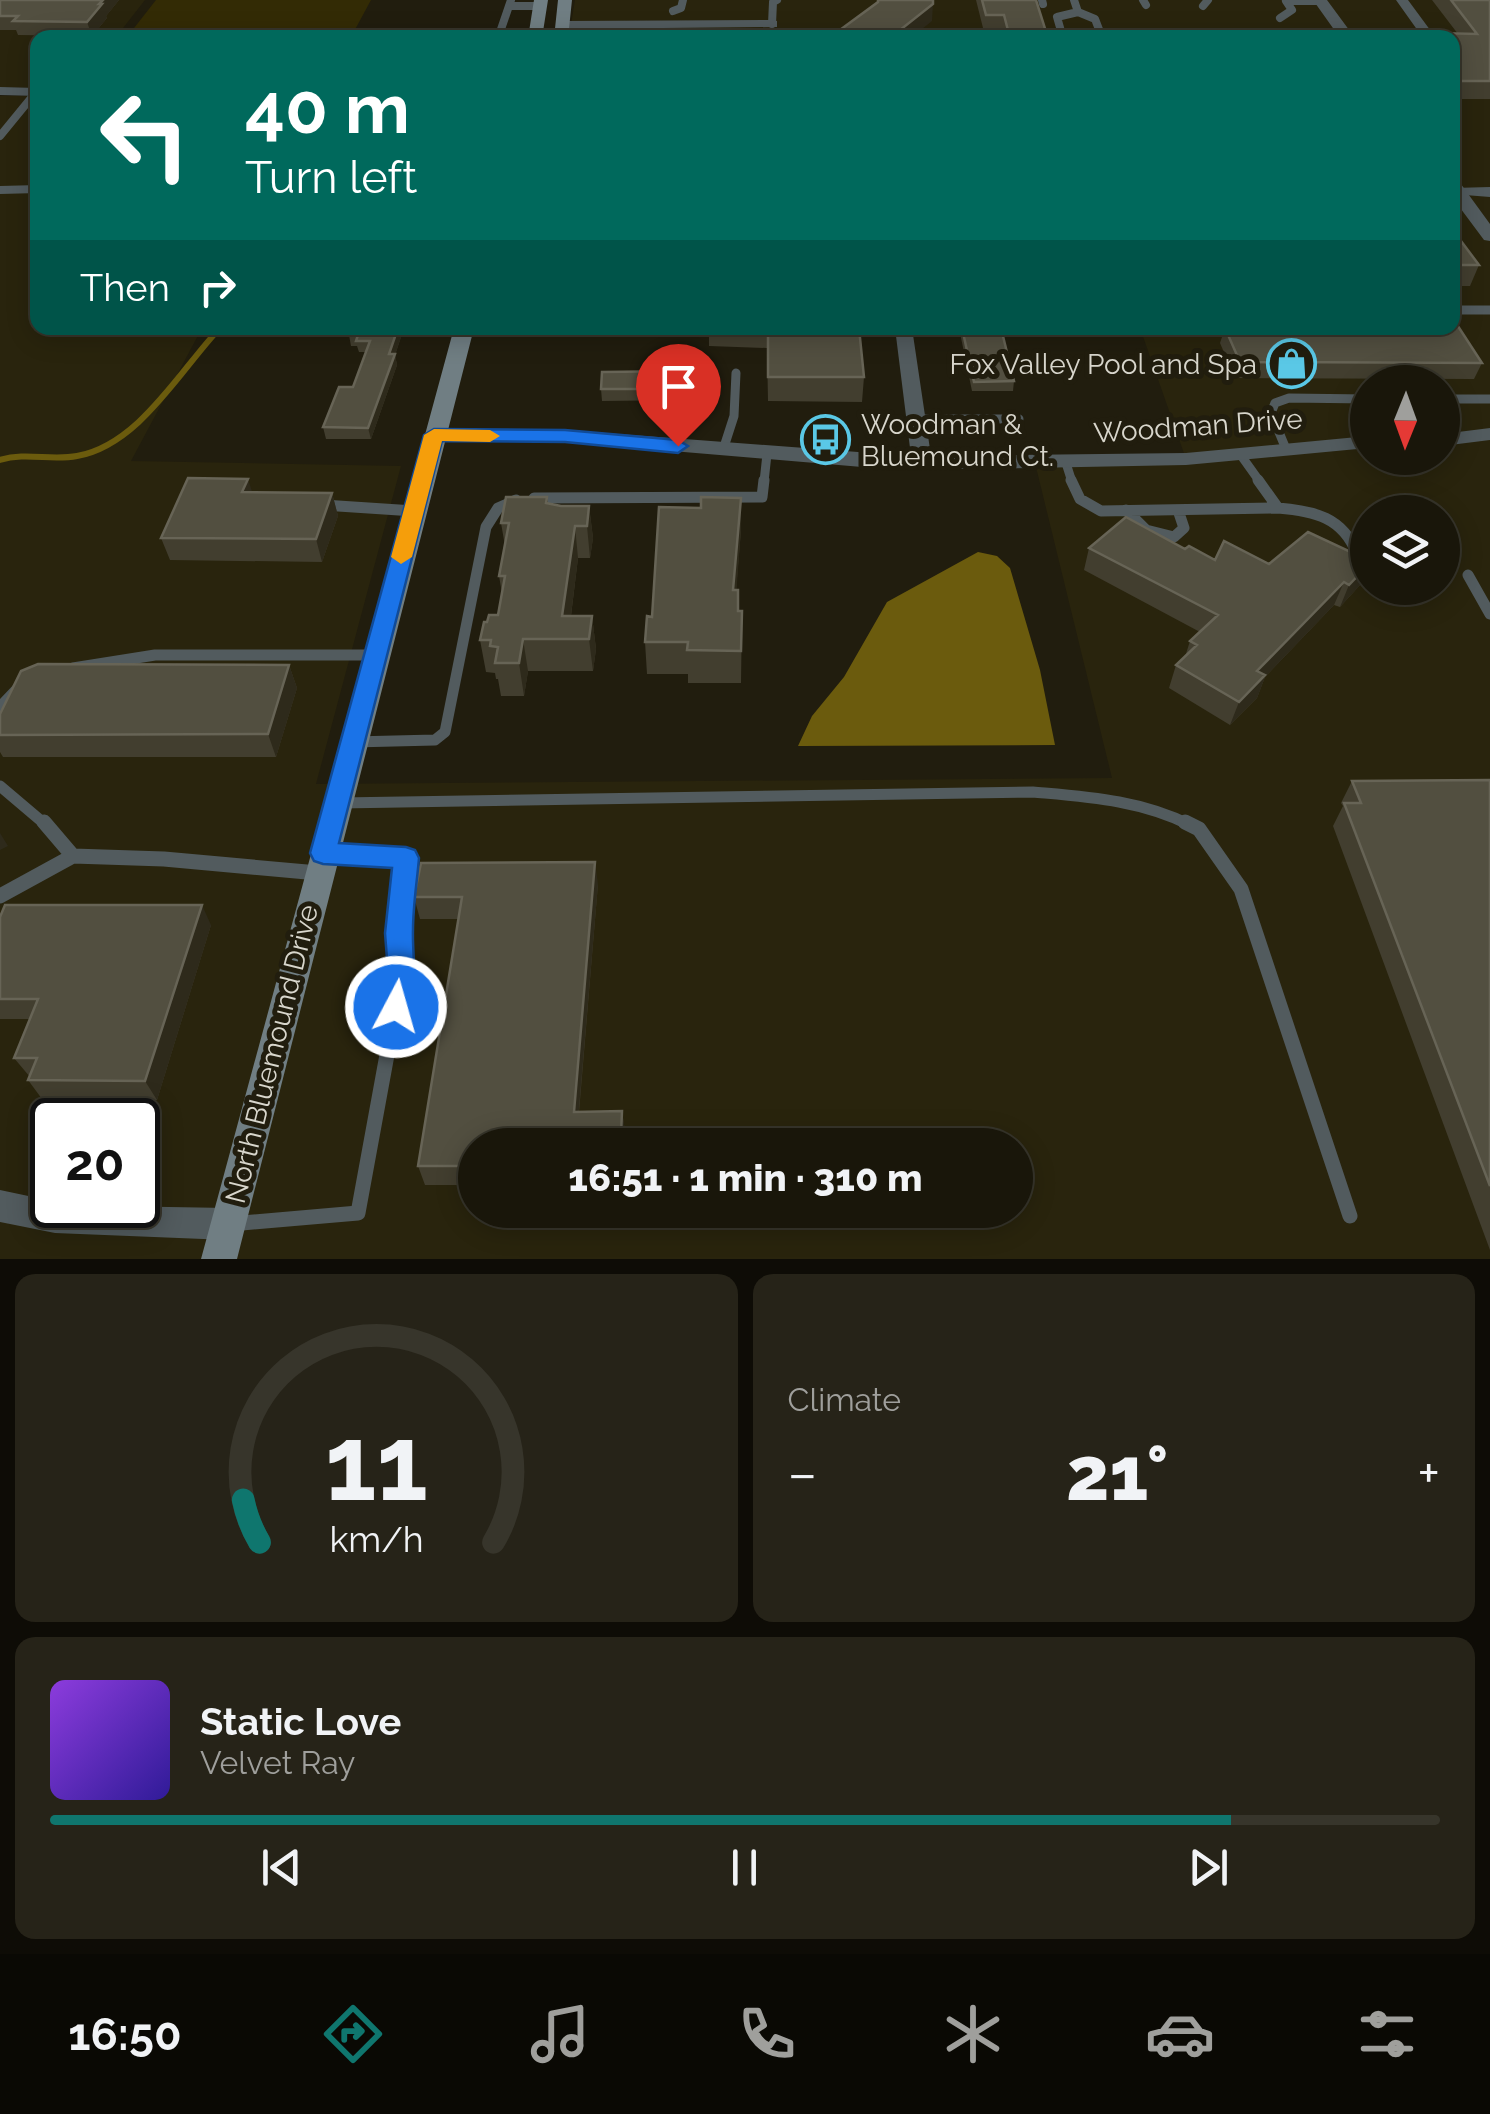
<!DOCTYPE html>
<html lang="en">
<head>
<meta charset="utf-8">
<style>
  :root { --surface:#19160a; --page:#262318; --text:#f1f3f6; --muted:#9f9f9c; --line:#37352b; --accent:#0f766e }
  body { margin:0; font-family:Raleway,sans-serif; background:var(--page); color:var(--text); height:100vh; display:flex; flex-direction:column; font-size:38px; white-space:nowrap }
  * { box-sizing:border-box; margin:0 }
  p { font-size:32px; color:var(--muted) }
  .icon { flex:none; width:55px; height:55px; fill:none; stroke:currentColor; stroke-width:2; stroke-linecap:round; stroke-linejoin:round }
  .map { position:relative; height:1259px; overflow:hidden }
  .details { display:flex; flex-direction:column; gap:15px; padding:15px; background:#0e0c06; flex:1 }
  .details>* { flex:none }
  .guide { position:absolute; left:30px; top:30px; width:1430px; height:305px; border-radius:20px; box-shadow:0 5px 25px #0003,0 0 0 2px var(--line); background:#00695c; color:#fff; overflow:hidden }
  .needle { width:65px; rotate:181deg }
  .tools { position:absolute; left:1350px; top:365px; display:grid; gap:20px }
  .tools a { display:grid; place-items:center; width:110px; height:110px; border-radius:50%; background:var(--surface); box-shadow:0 5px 25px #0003,0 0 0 2px var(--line); font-size:50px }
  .speed { position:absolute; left:30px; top:1098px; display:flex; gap:20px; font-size:50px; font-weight:700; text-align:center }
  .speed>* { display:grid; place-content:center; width:130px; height:130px; border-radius:50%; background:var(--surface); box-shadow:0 5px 25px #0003,0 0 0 2px var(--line); line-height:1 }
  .speed .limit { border:5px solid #111; border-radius:15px; background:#fff; color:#111 }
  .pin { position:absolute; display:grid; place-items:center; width:85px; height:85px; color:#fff; margin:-102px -42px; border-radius:50% 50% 50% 0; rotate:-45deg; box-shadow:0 0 10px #0007 }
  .pin .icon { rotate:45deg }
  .me { position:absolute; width:110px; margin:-55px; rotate:6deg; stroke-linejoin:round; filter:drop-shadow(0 0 8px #0008) }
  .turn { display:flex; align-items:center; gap:35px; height:210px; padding:0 50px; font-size:45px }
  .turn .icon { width:130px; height:130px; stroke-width:2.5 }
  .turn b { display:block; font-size:70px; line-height:85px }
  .then { display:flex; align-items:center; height:95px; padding:0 50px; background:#0003; gap:20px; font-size:38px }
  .big { font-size:75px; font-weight:800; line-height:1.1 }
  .details .widget { flex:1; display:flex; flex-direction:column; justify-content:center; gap:15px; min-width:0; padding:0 35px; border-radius:20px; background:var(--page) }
  .details .dial { align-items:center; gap:0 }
  .dial svg { height:260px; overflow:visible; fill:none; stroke:var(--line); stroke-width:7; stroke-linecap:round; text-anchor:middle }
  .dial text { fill:var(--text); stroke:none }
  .song { display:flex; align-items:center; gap:30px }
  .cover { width:120px; height:120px; border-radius:15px; background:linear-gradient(135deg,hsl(270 70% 55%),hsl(250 70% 35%)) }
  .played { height:10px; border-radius:5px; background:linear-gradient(90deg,var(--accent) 85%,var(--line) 85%) }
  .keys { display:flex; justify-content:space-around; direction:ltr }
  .heat { display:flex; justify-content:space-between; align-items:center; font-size:55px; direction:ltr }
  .details .tiles { flex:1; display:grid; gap:15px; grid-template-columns:1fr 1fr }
  .widget:last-child { grid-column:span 2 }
  .trip { position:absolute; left:458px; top:1128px; width:575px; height:100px; border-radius:50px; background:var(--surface); box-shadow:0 5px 25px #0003,0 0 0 2px var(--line); font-weight:800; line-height:100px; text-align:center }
  .tab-bar { display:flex; height:160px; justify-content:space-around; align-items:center; background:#0a0904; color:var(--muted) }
  .tab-bar .icon { width:70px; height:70px }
  .tab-bar .active { color:var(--accent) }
  .tab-bar b { font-size:45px; color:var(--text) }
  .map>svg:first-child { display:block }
</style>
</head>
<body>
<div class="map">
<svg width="1490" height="1259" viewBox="0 0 1490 1259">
  <rect width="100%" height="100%" fill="#211d0e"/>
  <path fill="#29240d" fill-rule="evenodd" d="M0,0H145L116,37L38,38L37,88L0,87Z
    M575,0H1490V1259H0V96H37L38,328H202L131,461L401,466L316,784L1112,778L1035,463L1186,459L1140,328H1452V38L569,37ZM1368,382H1442V458H1368ZM1368,512H1442V588H1368ZM52,1120H138V1205H52ZM475,1145H1015V1210H475Z"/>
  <path fill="#332b05" d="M156,0H371L351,37H127Z"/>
  <path fill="#6b5b0d" d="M978,552L997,556L1010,568L1040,670L1055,745L798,746L812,716L844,677L887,602Z"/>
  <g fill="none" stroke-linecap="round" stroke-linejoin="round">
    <path stroke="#6b5b0d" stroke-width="6" d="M0,460C26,452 51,461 77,456C139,445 180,370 220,328"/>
    <path stroke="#525b5e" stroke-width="8" d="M1042,0L1043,4
      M1143,0L1146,5
      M509,6H540
      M1203,6L1208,0
      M673,11L681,8L683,0
      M1078,12L1095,19L1100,32L1345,33
      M1280,18L1292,10L1286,1H1321
      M772,24L773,2L777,0
      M498,38L511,0
      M1063,38L1057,17L1078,12L1074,0
      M0,91L38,92
      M0,136L36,92
      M0,190L38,189"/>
    <path stroke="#525b5e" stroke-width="9" d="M1452,310H1490
      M1442,399H1490
      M916,419H1019
      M1286,449L1271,413L1275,403L1289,398L1368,399
      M723,450L734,416L736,373
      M1240,454L1260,482
      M1066,463L1072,482
      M764,482L767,454"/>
    <path stroke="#525b5e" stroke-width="11" d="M1071,480L1080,499L1101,511L1278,508L1258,480
      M534,498L762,497L764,480
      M323,505L414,511
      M1278,508C1314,511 1343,517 1357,554L1351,567
      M1126,510L1146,530L1174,537L1184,528L1178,510
      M1468,575L1490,614
      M73,668L155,655H375
      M0,707L18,688
      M353,742L435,740L445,732L486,527L498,508L516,500
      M0,786L46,825
      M340,803L1033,792C1088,797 1140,800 1190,825"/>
    <path stroke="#525b5e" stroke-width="15" d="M44,822L73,856
      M1185,822L1199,829L1241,889L1350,1216
      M0,896L73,856L164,859L318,873
      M231,1224L358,1213L402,973L398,933L406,858L327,853"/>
    <path fill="#525b5e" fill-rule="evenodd" d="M1396,0H1408L1436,38H1423Z
      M772,20L777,21V27L563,29L557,25L563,21Z
      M1490,187V197L1452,194L1453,188Z
      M895,328H912L931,456L1186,453L1368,436V448L1186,465L978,469L862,467L565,442L434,441L424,435L434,429L565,430L911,456Z
      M1490,428V440L1442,446V434Z
      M0,1190L52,1201V1205L228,1208L239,1213L244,1224L239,1235L228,1240L55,1233L0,1222Z"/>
    <path fill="#525b5e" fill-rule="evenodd" d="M1313,0H1327L1355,38H1340Z
      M1452,179L1458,180L1490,224V241L1484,240L1452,197Z"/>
    <path fill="#707e83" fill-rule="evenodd" d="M534,0H548L542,38H528Z
      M558,0H572L568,38H554Z
      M454,328H474L237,1259H201Z"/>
  </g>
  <path fill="#423e2f" d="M0,0H119L106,16L107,18L92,36L18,35L16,30H0Z
    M976,0H1036L1048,38H1003L1001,32H984Z
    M1432,0H1490V99H1452V38H1437L1438,33L1458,34Z
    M1452,229L1479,265L1470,286H1452Z
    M352,328H404L395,355L397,365L371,439H326L323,427L353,387L366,352H359L357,346H351L349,335Z
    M709,328H859L864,377L862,402L768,401L767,348L709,346Z
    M959,328H1001L1014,381L1013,391H972Z
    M1225,328L1482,363L1474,379L1235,378L1220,343Z
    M686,371V400L602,401L601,389Z
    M252,492L332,493L338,516L322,562L170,560L161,538Z
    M547,497L548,503L561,506H589L593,538L590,558H578L571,616H592L596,649L593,671H528L524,696H501L498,679H496L495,673L486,672L480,640L487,622L498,615L502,593L499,576L505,546L501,523Z
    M741,498V530L736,590L739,611H742L741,683H688V674H647L645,642L652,617L701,508Z
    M1089,548L1185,549L1215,560L1269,564L1368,560V568L1361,584L1340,607L1334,605L1265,677L1257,698L1230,725L1169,688L1176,665L1185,657L1190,641L1200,632L1084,570Z
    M289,665L297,688L276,757H3L0,752V714Z
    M1490,780V1250L1333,826L1343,806L1341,803L1352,781Z
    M598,884L579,1112L622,1111L625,1131L624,1145H475V1185H425L418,1166L458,919H420L414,897Z
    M0,917L211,925L157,1100L42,1099L28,1080L30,1077L14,1058L30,1019H0Z"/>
  <path fill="#2e2a1b" d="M103,0H119L106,16L107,18L92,36L87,22Z
    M933,4L932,21L911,38H890Z
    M398,328H404L395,355L397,365L371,439L368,428Z
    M248,479L255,501L242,492Z
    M332,493L338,516L322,562L316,539Z
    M741,498V530L734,623L733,590Z
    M589,506L593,538L590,558L587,526Z
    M575,526L578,558L568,639L562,616Z
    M1368,565L1361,584L1340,607L1349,585Z
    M1344,582L1334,605L1265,677L1257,698L1230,725L1239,702L1257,671Z
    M592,616L596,649L593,671L589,639Z
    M523,639L528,671L524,696L519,663Z
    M289,665L297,688L276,757L268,734Z
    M0,833L8,846L0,850Z
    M595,862L598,884L577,1132L574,1112Z
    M202,905L211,925L157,1100L145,1081Z
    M622,1111L625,1131L624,1145H622L621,1136Z"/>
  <path fill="#524f40" stroke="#676456" stroke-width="2.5" d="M0,0H103L99,4H102L87,22L13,21L18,16H0Z
    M878,0H933V4L890,38H829L878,2Z
    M982,0H1036L1048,38H1010L1004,15H986Z
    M1451,0H1490V81H1452V38H1442L1438,33L1477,34Z
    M1452,229L1479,265H1452Z
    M1452,317L1482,363L1240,362L1225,328H1452Z
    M352,328H398L389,354H395L368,428L323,427L339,387H353L370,341H356L358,335H349Z
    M768,328H859L864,377H768Z
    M962,328H1001L1014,381L974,382Z
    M686,371L685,389H601L602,372Z
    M188,478L248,479L242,492L332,493L316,539L161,538Z
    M506,497H547L546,503L561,506H589L587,526H575L562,616H592L589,639H523L519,663H495L498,647L490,646L491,640H480L484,622H487L489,615H498L505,576H499L509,523H501Z
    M701,497L741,498L733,590H738V611H742L741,651L687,650L688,642H645L647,616L652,617L659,507L701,508Z
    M1126,517L1185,549L1189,546L1215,560L1224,541L1269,564L1308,532L1368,560V565L1349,585L1344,582L1257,671L1265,675L1239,702L1176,665L1197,645L1190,641L1218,615L1089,548Z
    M38,664L289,665L268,734L0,735V714L21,671Z
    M1490,780V1186L1344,803H1361L1352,781Z
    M595,862L574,1112L622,1111L621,1136L572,1137L571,1145H475V1166H418L462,897H414L421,863Z
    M5,905H202L145,1081L28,1080L37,1058H14L38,999H0V917Z"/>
  <path fill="#1a73e8" stroke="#114b97" stroke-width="2.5" d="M434,429L565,430L678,440L688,446L678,453L565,442L442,441L339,843L406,847L415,850L419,858C417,882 413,906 413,930C412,960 420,987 406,1016L396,1020L386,1016L382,1007L388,972L385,933L392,868L323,864L314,861L310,853L424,435Z"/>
  <path fill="#f59e0b" d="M434,429L490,430L500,436L490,442L442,441L412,557L401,564L391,557L424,435Z"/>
  <defs>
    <symbol id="shop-ring" viewBox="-11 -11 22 22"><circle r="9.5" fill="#211d0e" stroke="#5ac8e6" stroke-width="1.5"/><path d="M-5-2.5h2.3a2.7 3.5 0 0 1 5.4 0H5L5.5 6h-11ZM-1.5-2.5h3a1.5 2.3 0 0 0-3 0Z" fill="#5ac8e6"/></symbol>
    <symbol id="bus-ring" viewBox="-11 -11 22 22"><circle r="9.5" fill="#211d0e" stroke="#5ac8e6" stroke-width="1.5"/><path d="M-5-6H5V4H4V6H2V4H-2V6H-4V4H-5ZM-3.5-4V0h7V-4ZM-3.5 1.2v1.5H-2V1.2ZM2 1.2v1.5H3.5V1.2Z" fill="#5ac8e6"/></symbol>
  </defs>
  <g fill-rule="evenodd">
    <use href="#shop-ring" x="1264" y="336" width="55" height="55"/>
    <use href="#bus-ring" x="798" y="412" width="55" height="55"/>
  </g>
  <g text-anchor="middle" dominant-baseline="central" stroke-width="10" stroke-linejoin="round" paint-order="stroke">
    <g font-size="28" fill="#d8d6cc" stroke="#211d0e" text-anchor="end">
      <text x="1257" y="364">Fox Valley Pool and Spa</text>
      <text x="861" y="424" text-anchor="start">Woodman &amp;<tspan x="861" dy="32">Bluemound Ct.</tspan></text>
    </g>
    <g font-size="28" fill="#d8d6cc" stroke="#211d0e">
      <text transform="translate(1198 426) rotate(-4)">Woodman Drive</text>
      <text transform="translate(272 1054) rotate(-76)">North Bluemound Drive</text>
    </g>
  </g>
</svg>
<div class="tools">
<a><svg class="needle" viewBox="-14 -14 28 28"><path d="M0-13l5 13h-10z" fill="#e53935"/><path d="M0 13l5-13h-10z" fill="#9f9f9c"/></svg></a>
<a><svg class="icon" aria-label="layers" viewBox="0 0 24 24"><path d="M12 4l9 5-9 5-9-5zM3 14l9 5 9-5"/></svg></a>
</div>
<div class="speed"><div class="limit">20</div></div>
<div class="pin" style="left:678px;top:446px;background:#d93025"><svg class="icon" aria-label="arrive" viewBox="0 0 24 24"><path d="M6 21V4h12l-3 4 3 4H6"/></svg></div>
<svg class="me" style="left:396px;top:1007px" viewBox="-20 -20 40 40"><circle r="17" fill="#1a73e8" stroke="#fff" stroke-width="3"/><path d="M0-11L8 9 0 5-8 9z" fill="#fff"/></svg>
<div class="trip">16:51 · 1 min · 310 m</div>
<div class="guide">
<div class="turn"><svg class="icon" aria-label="left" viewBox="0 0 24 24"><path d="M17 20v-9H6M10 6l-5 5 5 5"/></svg><div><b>40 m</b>Turn left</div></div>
<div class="then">Then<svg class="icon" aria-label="right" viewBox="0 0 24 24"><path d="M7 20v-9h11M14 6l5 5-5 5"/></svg></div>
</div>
</div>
<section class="details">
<div class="tiles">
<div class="widget dial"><svg viewBox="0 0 100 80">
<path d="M14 69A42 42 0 1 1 86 69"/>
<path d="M14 69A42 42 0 0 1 9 56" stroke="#0f766e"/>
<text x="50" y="56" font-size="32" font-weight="700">11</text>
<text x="50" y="72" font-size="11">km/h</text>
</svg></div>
<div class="widget"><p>Climate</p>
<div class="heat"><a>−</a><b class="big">21°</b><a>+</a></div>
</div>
<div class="widget">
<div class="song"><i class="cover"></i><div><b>Static Love</b><p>Velvet Ray</p></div></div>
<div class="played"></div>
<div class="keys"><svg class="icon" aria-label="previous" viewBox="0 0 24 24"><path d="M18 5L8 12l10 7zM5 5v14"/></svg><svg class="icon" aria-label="pause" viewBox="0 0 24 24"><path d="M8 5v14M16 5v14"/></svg><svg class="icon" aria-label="next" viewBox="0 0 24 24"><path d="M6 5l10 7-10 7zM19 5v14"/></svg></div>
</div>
</div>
</section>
<nav class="tab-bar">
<b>16:50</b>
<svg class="icon active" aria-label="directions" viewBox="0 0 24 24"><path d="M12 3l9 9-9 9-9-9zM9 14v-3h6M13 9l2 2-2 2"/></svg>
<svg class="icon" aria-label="music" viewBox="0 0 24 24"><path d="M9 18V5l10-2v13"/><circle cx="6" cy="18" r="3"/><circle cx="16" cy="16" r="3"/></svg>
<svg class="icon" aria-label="phone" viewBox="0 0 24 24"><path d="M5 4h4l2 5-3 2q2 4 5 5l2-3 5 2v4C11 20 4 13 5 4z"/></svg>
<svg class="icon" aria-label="climate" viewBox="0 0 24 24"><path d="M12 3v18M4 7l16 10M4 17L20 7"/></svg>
<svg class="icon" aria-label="car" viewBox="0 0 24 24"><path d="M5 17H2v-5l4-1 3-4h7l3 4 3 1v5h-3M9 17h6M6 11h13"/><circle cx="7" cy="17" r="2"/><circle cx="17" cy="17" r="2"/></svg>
<svg class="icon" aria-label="filters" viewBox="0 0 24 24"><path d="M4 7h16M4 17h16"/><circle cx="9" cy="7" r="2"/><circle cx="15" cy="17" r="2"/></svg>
</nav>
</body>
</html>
